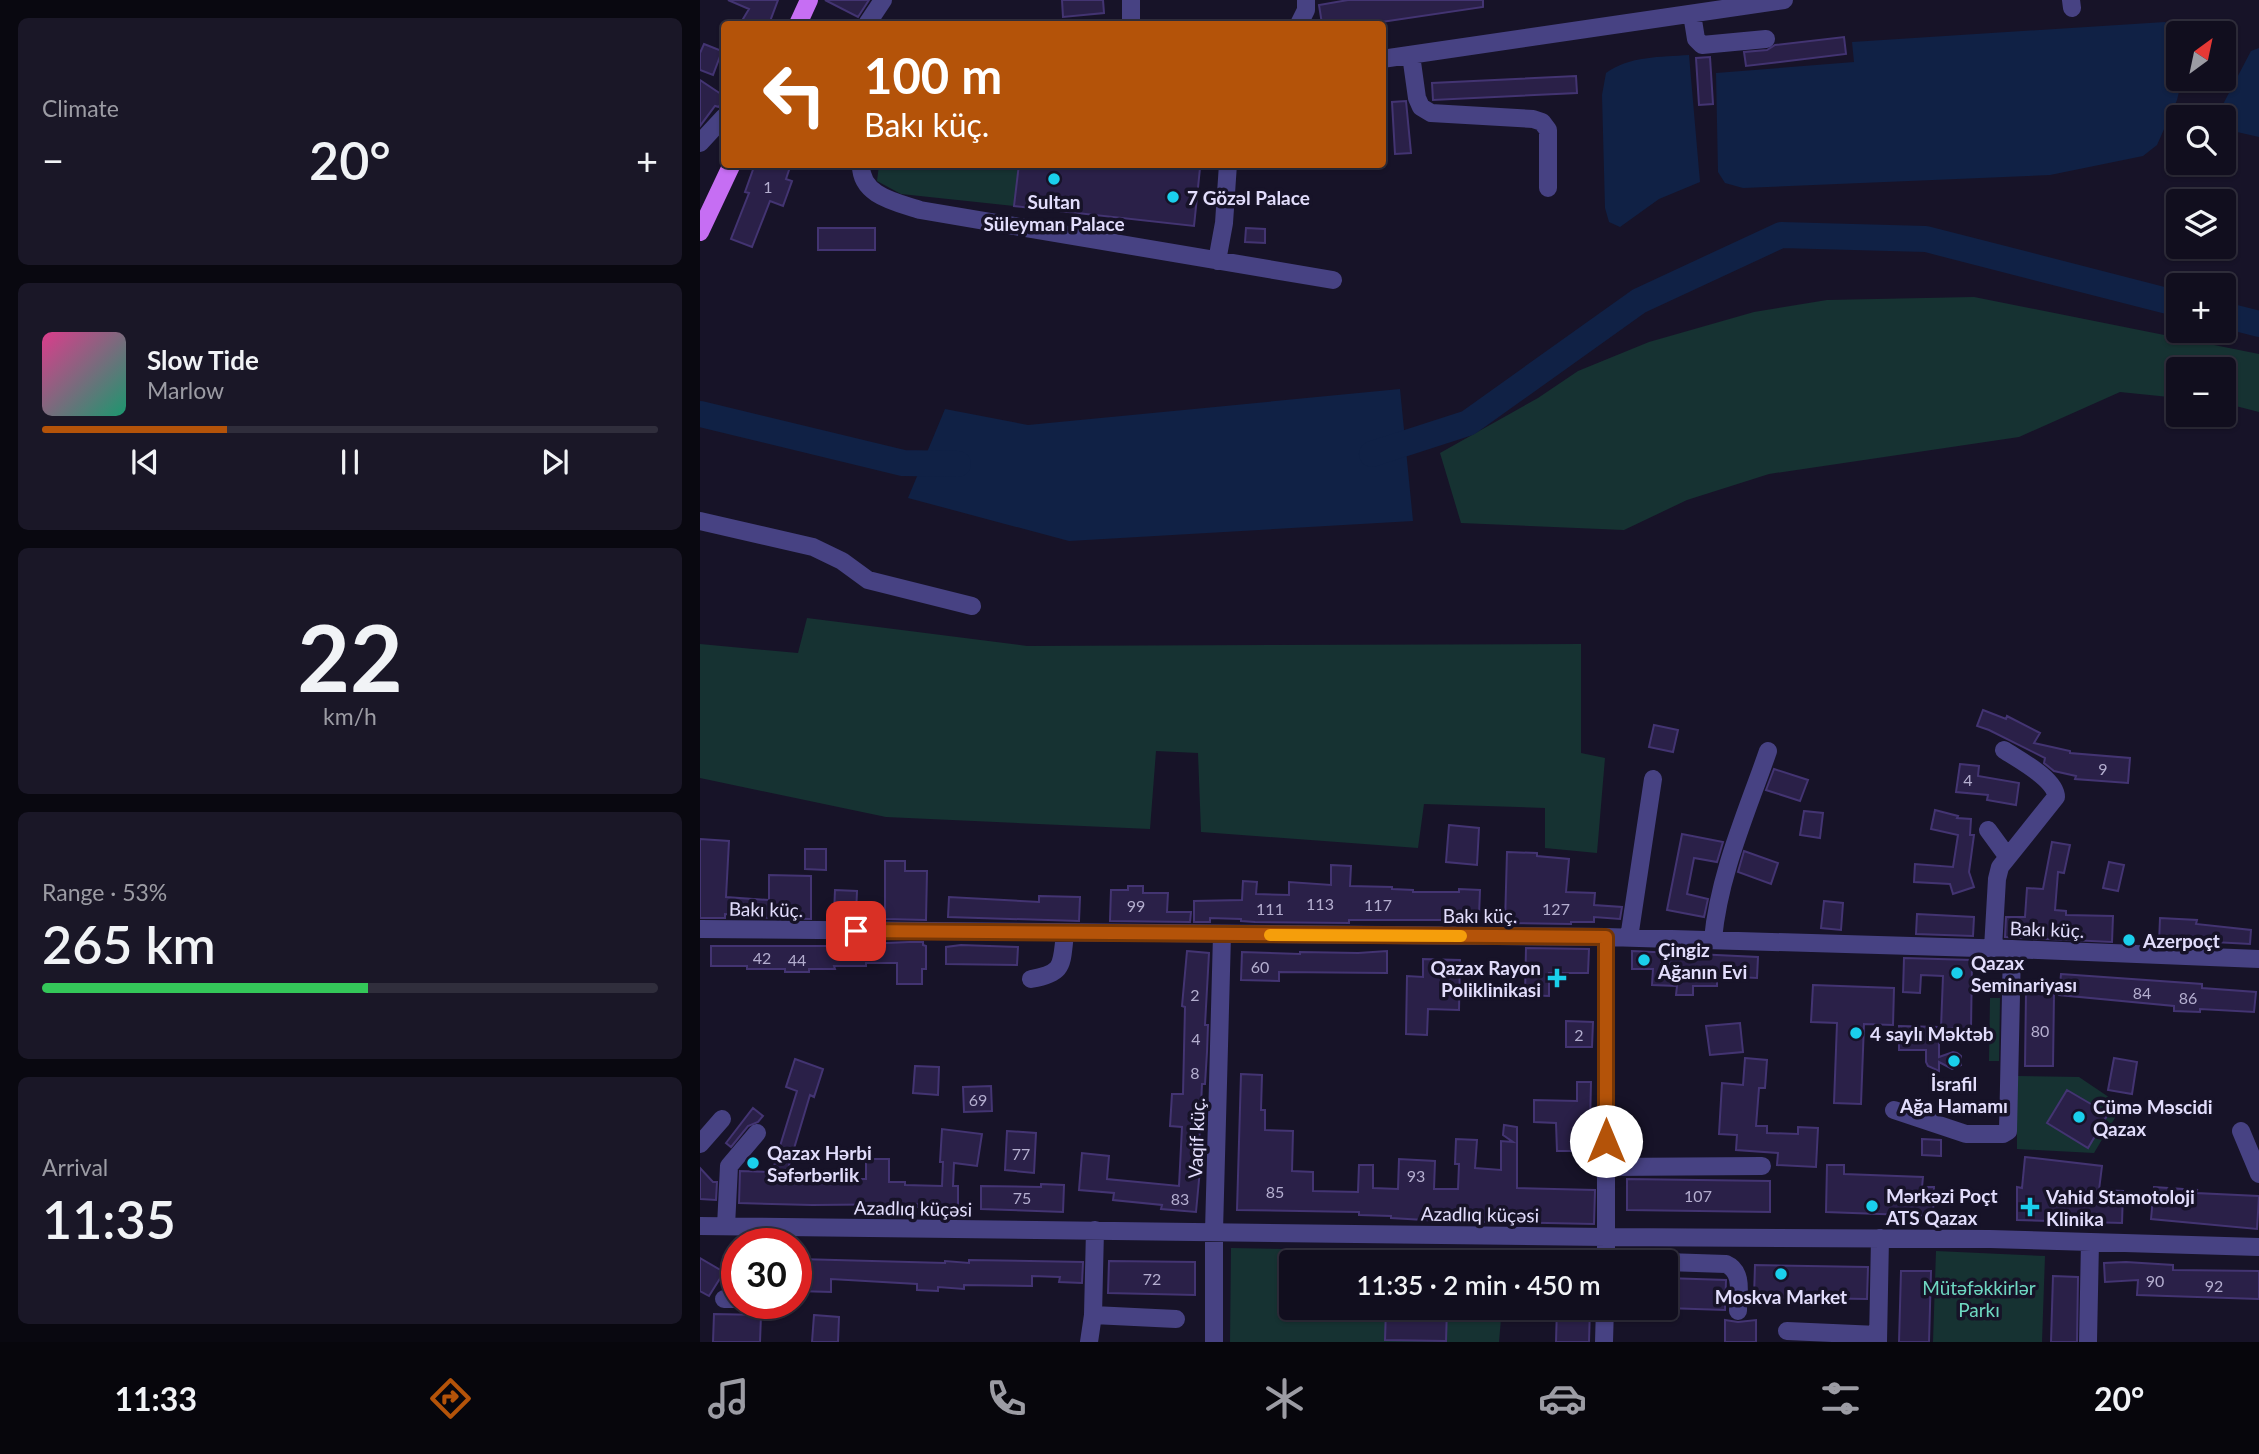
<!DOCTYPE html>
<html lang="en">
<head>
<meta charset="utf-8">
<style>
  :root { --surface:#110e1e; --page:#1a1727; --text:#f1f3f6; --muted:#9c9ca4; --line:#302e3c; --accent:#b45309 }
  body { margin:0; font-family:Lato,sans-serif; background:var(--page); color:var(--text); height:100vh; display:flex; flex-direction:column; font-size:26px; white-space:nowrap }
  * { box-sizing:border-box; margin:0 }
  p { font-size:23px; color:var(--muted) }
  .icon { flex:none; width:38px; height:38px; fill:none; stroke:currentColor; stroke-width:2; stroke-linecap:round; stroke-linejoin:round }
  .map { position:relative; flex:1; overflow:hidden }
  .details { display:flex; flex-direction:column; gap:18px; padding:18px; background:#090810; width:700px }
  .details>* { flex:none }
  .top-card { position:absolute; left:21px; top:21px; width:665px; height:147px; border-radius:7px; box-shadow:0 2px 5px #0004,0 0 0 2px var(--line); background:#b45309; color:#fff; overflow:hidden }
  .needle { width:46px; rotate:33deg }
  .tools { position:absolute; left:1466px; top:21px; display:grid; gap:14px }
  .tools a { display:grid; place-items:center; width:70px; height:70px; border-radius:7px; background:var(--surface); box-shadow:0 2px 5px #0004,0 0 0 2px var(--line); font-size:35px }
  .speed { position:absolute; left:21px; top:1228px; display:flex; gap:14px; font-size:35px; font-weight:700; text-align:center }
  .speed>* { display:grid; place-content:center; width:91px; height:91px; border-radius:50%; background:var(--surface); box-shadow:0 2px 5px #0004,0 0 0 2px var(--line); line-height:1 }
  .speed .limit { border:10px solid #d22; background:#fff; color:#111 }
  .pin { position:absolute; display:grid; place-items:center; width:60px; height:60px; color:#fff; margin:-30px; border-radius:14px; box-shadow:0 4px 10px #0006 }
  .me { position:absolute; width:77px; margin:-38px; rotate:0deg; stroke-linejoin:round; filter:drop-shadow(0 0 5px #0008) }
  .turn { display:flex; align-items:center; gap:24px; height:147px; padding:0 28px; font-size:32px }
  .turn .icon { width:91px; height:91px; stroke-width:2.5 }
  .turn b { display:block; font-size:49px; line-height:60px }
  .big { font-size:52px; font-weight:600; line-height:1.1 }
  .details .card { flex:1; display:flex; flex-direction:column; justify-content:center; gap:10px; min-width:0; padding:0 24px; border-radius:10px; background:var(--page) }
  .details .dial { align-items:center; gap:0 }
  .dial b { font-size:91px; line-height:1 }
  .song { display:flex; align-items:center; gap:21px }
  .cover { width:84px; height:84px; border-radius:10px; background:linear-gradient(135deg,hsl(330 70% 55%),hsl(160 70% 35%)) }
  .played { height:7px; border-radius:4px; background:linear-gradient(90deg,var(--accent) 30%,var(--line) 30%) }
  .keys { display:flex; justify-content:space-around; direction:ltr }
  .heat { display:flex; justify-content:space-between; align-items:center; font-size:38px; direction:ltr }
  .charge { height:10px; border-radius:5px; background:linear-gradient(90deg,#34c759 53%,var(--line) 0) }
  .trip { position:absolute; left:579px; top:1250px; width:399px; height:70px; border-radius:7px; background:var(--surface); box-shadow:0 2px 5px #0004,0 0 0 2px var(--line); font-weight:600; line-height:70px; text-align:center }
  .menu { display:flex; height:112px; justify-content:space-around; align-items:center; background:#07060c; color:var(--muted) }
  .menu .icon { width:49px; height:49px }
  .menu .current { color:var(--accent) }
  .menu b { font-size:32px; color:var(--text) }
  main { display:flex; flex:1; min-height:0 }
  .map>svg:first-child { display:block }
</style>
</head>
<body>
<main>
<section class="details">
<div class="card"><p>Climate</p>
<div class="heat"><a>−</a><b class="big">20°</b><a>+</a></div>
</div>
<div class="card">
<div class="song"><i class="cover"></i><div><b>Slow Tide</b><p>Marlow</p></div></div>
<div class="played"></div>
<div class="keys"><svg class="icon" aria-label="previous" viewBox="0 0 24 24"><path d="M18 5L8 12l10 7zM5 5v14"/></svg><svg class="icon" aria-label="pause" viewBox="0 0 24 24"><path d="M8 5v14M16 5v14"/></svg><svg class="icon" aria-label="next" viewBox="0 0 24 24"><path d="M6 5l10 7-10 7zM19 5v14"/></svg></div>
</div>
<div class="card dial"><b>22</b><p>km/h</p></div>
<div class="card"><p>Range · 53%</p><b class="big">265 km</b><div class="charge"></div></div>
<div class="card"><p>Arrival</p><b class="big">11:35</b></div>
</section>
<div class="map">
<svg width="1559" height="1342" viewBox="0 0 1559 1342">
  <rect width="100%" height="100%" fill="#171328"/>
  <path fill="#163232" d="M179,165H319L314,206L201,194L177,181Z
    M1274,297L1559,354V412L1524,403V369H1479V398L1420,392L1319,437L1069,474L987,500L924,530L761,523L740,453L838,398L878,371L949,342L1054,312L1127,300Z
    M107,618L327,646L881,644V753L905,758L897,853L845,848V808L724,804L718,848L501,832L498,753L456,751L450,829L186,817L0,778V644L98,653Z
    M1290,998H1300L1299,1061H1289Z
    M1317,1076L1379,1077L1422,1106L1394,1153L1317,1149Z
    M531,1248L806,1253L805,1262H592V1307H802L799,1342H530Z
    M1236,1251L1345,1256L1342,1342H1233Z"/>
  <path fill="#102145" d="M1465,22L1479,33V79H1482L1477,100L1457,145L1443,156L1350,175L1043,188L1025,183L1018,172L1016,73L1154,62L1152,42Z
    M1559,48V137L1524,129V117H1522L1520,110L1551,51Z
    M989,55L1000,182L959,199L920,227L909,222L905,208L902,95L906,73C929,56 961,57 989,55Z
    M700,389L713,521L369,541L208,498L245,409L328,425Z"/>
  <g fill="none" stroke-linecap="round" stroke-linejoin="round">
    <path stroke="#102145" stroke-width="26" d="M1524,315L1559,324
      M0,414L203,463L258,464
      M672,454L768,423L939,301L1081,235L1226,239L1479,304"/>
  </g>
  <path fill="#2a2048" stroke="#433472" stroke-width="2" d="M28,0H78L69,24H40L49,9Z
    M125,0H169L158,17Z
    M362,0H403L404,13L363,17Z
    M648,0H783V7L668,24H622L619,5Z
    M1144,37L1146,54L1046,66L1044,52L1067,50L1075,45Z
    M4,44L22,51L13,75L0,70V53Z
    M1010,57L1013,104L999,105L996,58Z
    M876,76L877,93L733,100L732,83Z
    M0,80L24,96L19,107L15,106L0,126Z
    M706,101L711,153L695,154L692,102Z
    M55,164H91L86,179L92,181L83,206L70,201L52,247L31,239L49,193L45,192Z
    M319,164H469L500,168L494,226L314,206Z
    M118,228H175V250H118Z
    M546,228L565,229V243L545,242Z
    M1283,710L1306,719L1307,716L1340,733L1334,743L1370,751V753L1430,758L1428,783L1375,779L1376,776L1354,771L1344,763L1345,758L1289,730L1277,726Z
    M954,725L978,730L973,752L949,747Z
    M1260,764L1279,766L1278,776L1319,783L1316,805L1287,800L1288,795L1256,792Z
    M1074,769L1108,780L1100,801L1066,790Z
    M1235,810L1258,816L1257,818L1271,819L1270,835H1274L1269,872L1274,887L1253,894L1250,884L1214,882L1215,864L1253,867L1258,835L1231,829Z
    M1104,811L1123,813L1120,838L1100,835Z
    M749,825L779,828L777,865L746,862Z
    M982,834L1023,842L1017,862L994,858L987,894L1008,899L1004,917L967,910Z
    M0,839L29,841L26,897L69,900V875L111,876V919L69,918L25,914V918H0Z
    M1352,842L1370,845L1364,873L1358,872L1355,910L1366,911V915L1413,916L1412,942L1305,937L1306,917H1325L1327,888L1343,889Z
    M105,849H126V870L105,869Z
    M1044,851L1078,863L1071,884L1038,872Z
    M807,852L837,853V856L869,859L866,892L895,893L894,905L922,907L920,919L894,917V922H871V924L805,923Z
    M185,861H205V871H227L226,920L185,919Z
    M1409,862L1424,865L1418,891L1403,888Z
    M631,865L651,866L650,886L692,887V889L713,890V892H759V889L780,890L779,916L746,914V920H649V923L555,922L541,921V919L510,918V922H494V901L542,900L543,881L557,882L556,894L589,895V882L631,885Z
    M428,886H443V893H468L467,912H491L490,922L410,921L411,890H428Z
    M135,890L157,891L156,915L134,914Z
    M339,896L380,897L379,921L248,917L249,897L339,902Z
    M1124,901L1143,903L1141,930L1121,928Z
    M1217,914L1274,917L1273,936L1216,934Z
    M1460,918L1497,920L1496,924L1551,930L1550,944L1495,941V945L1459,943Z
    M209,942H223V945L226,946V969H222V984H197V963H166V966H134L135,969H109V972H85V969H47V966H11V946H142V945Z
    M261,945L318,947L317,965L246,964V947Z
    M826,948L889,949L888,973H849V996L825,995Z
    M487,951L509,953L505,1025H508L507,1052L505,1084H502L499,1148H502L496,1212L461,1209L462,1205L413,1200L414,1193L379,1190L382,1153L409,1156L407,1179L479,1186L482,1127L470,1126L472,1094H483L485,1007L482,1006Z
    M687,951V973L579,972V981L541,980L542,952L600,954V952L658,953Z
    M932,951L1058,957L1057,978L1017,976V986H993V995H976L977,986L952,985L953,969H932Z
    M1204,958L1272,960L1271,1029L1241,1028L1243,976L1221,975L1220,993L1203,992Z
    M723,959L760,960L759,1010L728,1009L727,1035L706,1034L707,976L723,977Z
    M1361,974L1502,984V988L1556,992L1554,1012L1500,1009V1012L1474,1011V1006L1359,995Z
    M1113,985L1194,988L1193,1025L1164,1024L1161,1104L1134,1103L1137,1023L1111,1022Z
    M1326,993L1354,994L1353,1066H1325Z
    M866,1021L893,1022L892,1047H866Z
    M1040,1023L1043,1052L1010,1055L1006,1026Z
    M1199,1026L1239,1027V1057L1253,1052L1257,1053L1261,1056V1065L1252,1069L1239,1062V1071L1228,1066L1226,1062V1050H1199Z
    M1045,1058L1067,1060L1065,1088H1059L1056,1126H1067V1133L1098,1134V1127L1118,1128L1116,1167L1077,1165L1078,1153L1036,1150L1037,1135L1019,1134L1022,1083L1043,1085Z
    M1414,1058L1437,1062L1432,1094L1408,1090Z
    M95,1059L123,1069L114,1097L110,1095L87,1172H103V1179H166V1159H189V1182H205V1185L242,1186L243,1162H240L242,1129L282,1134L277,1166L254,1163L253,1186H258V1207H218L219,1204L112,1205L39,1203L40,1171L72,1172L97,1091L86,1087Z
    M215,1066L239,1067L238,1095L213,1093Z
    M541,1074L562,1075L561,1110H565V1130L593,1131L592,1171L613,1172V1191L658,1192L659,1165H673V1188L698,1189L699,1159L735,1161L734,1189H758L759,1164H755L756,1139L777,1140L775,1168L801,1170V1141L813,1142L803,1135L804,1125L817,1127V1188L895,1190L894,1224L742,1221L691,1218V1216L659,1215V1212L537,1210Z
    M877,1082H891L890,1124H886L887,1151H857L856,1123L834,1122V1100L877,1101Z
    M291,1086L292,1111L264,1112L263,1087Z
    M1367,1090L1408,1114L1388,1148L1347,1123Z
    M53,1108L63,1116L58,1122L48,1126L31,1147L26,1143Z
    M307,1131L336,1133L334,1173L305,1170Z
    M1222,1139L1241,1140V1156L1222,1155Z
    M1325,1157L1402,1166L1399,1190L1423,1191L1422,1223L1317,1220V1187L1322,1188Z
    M1127,1165H1144V1174L1223,1177L1222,1187H1234L1233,1216L1126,1212Z
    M0,1168L13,1182H17L16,1200L0,1199Z
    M927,1179L1070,1181V1212L927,1210Z
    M341,1184L364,1185L363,1212L281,1209V1186L341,1187Z
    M1454,1187L1497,1190L1496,1193L1559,1196L1557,1229L1451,1219Z
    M0,1258L24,1272L9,1296L0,1291Z
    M99,1259L245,1263V1261L269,1263V1260L383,1262L382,1283L359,1282L360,1277L332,1276V1286L264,1285V1289L238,1287V1291L217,1290V1284L131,1279V1292L97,1291Z
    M409,1261L495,1262V1295L408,1293Z
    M1426,1262L1473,1265V1270L1559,1271V1299L1437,1295L1438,1280L1405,1282L1404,1263Z
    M1055,1265L1168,1267L1167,1299L1054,1297Z
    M1201,1271H1231L1229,1342H1199Z
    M1353,1276L1378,1277L1377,1342H1351Z
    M966,1278L1026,1280L1025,1310L966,1308Z
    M857,1307H890L889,1342H856Z
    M686,1308L747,1309L746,1341L685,1340Z
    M14,1314L61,1315L60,1342H13Z
    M114,1315L139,1317L138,1342H112Z
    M1025,1320L1038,1322L1056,1320V1342H1025Z"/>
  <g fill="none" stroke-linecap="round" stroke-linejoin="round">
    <path stroke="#474283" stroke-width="18" d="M431,0V24
      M1371,0L1372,8
      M992,14L996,39L1002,45L1066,39
      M167,24L183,0
      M599,24L606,10V0
      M711,55L717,98L721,107L731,113L833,119L842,122L848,130V188
      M682,59L1084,0
      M0,143L24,117
      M161,164C160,196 196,202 220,210L633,280
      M517,261L524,223L528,164
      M0,521L113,547L142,561L168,580L272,606
      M1288,830L1307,856
      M0,929L906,937L1312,949L1559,959
      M929,938L953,779
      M1013,939C1019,874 1047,812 1068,751
      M1293,948L1297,879L1300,867L1356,797C1356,779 1319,760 1304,750
      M331,979C365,973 361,965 365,934
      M1194,1110L1266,1134H1303L1308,1131L1312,949
      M1541,1131L1559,1174
      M0,1144L22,1119
      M906,1167L1062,1166
      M0,1226L906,1237L1290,1239L1559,1247
      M26,1226L29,1166L57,1133
      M395,1230L393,1315L476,1319
      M906,1261L946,1262
      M906,1262V937
      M966,1262L1026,1264C1044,1272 1038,1294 1038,1311
      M24,1299H37
      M1087,1331L1178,1335
      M389,1342L393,1315
      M514,1342V1231L522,935
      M904,1342L905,1307
      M1178,1342L1180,1238
      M1388,1342L1390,1242"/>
    <path stroke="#c66ef3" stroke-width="18" d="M98,24L109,0
      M0,232L32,164"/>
  </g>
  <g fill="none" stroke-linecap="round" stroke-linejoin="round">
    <defs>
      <path id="route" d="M156,931L906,937V1141"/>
    </defs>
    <use href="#route" stroke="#753606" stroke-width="18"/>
    <use href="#route" stroke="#b45309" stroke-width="12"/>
    <path stroke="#f59e0b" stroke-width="12" d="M570,935L761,936"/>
  </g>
  <g fill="#1acfec" stroke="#171328" stroke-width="2.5">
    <circle cx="354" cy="179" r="7"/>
    <circle cx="473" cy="197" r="7"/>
    <circle cx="1429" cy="940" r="7"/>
    <circle cx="944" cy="960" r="7"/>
    <circle cx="1257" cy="973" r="7"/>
    <path d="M853.5 967.5h7v7h7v7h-7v7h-7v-7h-7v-7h7z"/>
    <circle cx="1156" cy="1033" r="7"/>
    <circle cx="1254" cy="1061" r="7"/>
    <circle cx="1379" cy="1117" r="7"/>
    <circle cx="53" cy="1163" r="7"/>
    <circle cx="1172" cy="1206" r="7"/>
    <path d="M1326.5 1196.5h7v7h7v7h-7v7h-7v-7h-7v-7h7z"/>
    <circle cx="1081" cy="1274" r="7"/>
  </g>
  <g text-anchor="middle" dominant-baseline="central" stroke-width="7" stroke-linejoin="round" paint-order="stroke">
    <g font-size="16" fill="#b4aecf">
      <text x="68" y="186">1</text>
      <text x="1403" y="768">9</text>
      <text x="1268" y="779">4</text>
      <text x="620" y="903">113</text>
      <text x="678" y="904">117</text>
      <text x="436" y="905">99</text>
      <text x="570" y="908">111</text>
      <text x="856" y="908">127</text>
      <text x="62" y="957">42</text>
      <text x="97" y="959">44</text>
      <text x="560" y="966">60</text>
      <text x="1442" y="992">84</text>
      <text x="495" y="994">2</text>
      <text x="1488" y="997">86</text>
      <text x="1340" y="1030">80</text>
      <text x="879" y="1034">2</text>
      <text x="496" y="1038">4</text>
      <text x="495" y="1072">8</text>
      <text x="278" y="1099">69</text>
      <text x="321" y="1153">77</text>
      <text x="716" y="1175">93</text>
      <text x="575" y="1191">85</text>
      <text x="998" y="1195">107</text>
      <text x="322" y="1197">75</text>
      <text x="480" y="1198">83</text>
      <text x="452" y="1278">72</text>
      <text x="1455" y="1280">90</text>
      <text x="1514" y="1285">92</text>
    </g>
    <g font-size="19" font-weight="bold" fill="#e2ddfc" stroke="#171328" text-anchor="start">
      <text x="487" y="197">7 Gözəl Palace</text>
      <text x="354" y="201" text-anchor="middle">Sultan<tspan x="354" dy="22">Süleyman Palace</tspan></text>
      <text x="1443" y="940">Azerpoçt</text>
      <text x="958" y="949">Çingiz<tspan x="958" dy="22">Ağanın Evi</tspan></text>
      <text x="1271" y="962">Qazax<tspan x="1271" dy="22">Seminariyası</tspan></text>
      <text x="841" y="967" text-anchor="end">Qazax Rayon<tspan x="841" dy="22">Poliklinikasi</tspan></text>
      <text x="1170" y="1033">4 saylı Məktəb</text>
      <text x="1254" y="1083" text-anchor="middle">İsrafil<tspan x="1254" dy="22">Ağa Hamamı</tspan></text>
      <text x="1393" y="1106">Cümə Məscidi<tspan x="1393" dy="22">Qazax</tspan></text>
      <text x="67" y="1152">Qazax Hərbi<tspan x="67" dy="22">Səfərbərlik</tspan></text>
      <text x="1186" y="1195">Mərkəzi Poçt<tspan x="1186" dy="22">ATS Qazax</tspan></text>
      <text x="1346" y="1196">Vahid Stamotoloji<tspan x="1346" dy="22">Klinika</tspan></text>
      <text x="1081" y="1296" text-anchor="middle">Moskva Market</text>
    </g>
    <g font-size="19" fill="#e2ddfc" stroke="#171328">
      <text transform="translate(66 909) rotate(1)">Bakı küç.</text>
      <text x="780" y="915">Bakı küç.</text>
      <text transform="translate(1347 929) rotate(2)">Bakı küç.</text>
      <text transform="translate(496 1138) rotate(-88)">Vaqif küç.</text>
      <text transform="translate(213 1208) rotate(1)">Azadlıq küçəsi</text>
      <text transform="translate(780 1214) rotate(1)">Azadlıq küçəsi</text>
    </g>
    <g font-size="19" fill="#6ed7c1" stroke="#171328">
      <text x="1279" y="1287">Mütəfəkkirlər<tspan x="1279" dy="22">Parkı</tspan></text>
    </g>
  </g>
</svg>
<div class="tools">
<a><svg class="needle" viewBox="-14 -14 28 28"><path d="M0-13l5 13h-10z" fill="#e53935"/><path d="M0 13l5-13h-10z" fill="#9c9ca4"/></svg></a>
<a><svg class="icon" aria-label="search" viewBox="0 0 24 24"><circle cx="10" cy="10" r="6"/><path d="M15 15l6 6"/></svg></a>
<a><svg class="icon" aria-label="layers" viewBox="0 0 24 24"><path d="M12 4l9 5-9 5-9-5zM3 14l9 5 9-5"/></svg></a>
<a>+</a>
<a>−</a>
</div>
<div class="speed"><div class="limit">30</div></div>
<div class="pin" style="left:156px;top:931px;background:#d93025"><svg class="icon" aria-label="arrive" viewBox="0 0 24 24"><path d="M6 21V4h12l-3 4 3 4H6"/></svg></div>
<svg class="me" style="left:906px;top:1141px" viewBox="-20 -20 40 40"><circle r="19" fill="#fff"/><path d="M0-13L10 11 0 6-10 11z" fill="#b45309"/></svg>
<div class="trip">11:35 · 2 min · 450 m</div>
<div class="top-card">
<div class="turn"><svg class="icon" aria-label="left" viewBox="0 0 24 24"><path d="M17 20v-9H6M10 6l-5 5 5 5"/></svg><div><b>100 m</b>Bakı küç.</div></div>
</div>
</div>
</main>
<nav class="menu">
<b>11:33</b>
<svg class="icon current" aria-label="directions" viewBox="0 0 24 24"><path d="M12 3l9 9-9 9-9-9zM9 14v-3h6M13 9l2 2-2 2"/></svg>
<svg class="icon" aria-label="music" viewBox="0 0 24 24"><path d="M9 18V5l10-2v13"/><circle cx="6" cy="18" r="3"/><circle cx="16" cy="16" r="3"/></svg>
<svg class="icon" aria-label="phone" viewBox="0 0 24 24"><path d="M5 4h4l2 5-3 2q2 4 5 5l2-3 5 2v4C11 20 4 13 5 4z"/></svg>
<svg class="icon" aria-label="climate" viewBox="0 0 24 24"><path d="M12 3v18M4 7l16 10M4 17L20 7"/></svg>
<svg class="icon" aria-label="car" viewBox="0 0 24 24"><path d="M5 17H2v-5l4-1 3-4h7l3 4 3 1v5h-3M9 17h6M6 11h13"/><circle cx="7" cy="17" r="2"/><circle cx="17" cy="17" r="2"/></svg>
<svg class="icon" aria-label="filters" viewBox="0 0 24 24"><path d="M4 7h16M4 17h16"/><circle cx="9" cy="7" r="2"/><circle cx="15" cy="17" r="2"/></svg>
<b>20°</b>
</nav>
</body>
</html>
